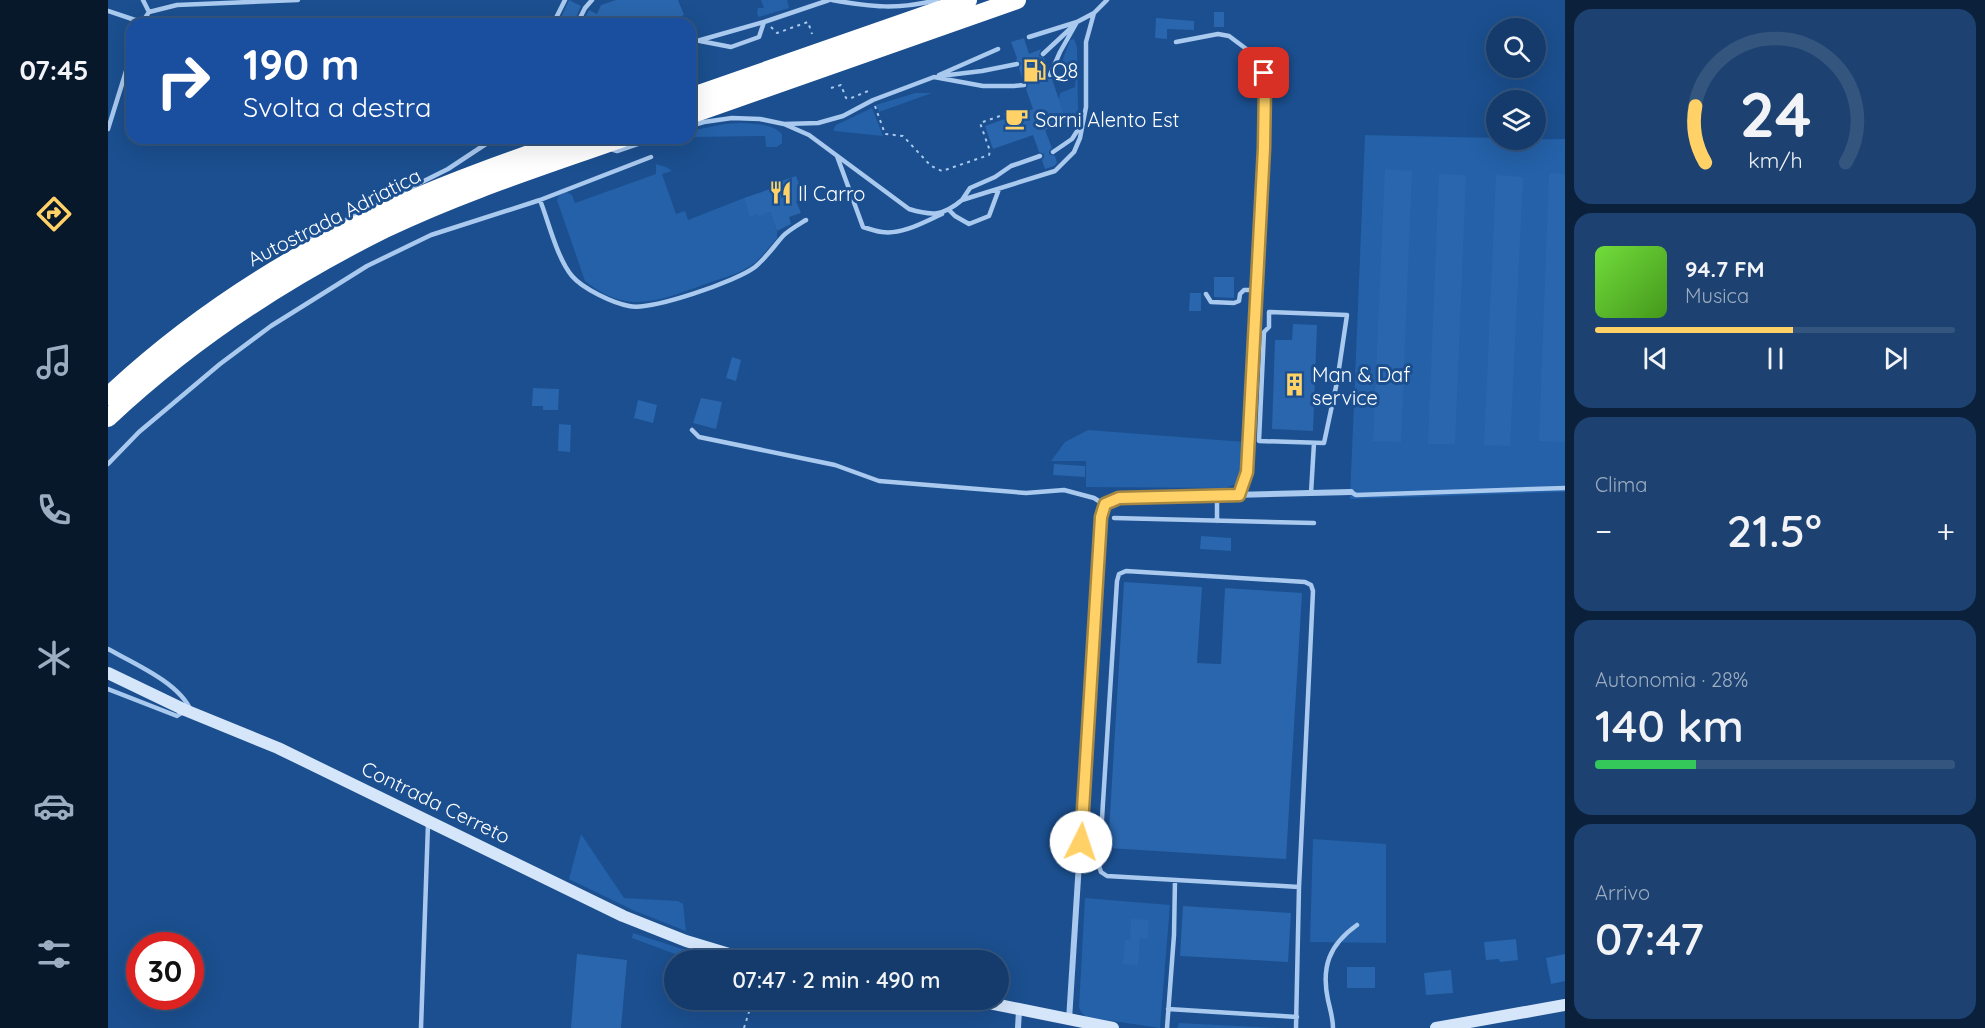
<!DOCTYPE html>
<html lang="it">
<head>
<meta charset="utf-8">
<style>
  :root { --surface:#143b6b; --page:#1d4271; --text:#f1f3f6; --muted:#9dadc1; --line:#33557e; --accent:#ffd166 }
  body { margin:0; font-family:Quicksand,sans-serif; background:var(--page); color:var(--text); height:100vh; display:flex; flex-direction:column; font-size:22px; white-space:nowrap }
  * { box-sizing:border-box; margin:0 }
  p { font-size:20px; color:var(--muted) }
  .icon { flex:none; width:33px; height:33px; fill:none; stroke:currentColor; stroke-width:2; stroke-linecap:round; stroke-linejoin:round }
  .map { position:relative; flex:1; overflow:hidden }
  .drawer { display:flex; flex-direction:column; gap:9px; padding:9px; background:#0b203b; width:420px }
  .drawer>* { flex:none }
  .banner { position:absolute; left:18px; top:18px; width:570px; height:126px; border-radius:18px; box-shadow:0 6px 24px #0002,0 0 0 2px var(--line); background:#1a4fa0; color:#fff; overflow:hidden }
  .controls { position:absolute; left:1378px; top:18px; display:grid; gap:12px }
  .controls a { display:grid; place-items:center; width:60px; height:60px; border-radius:50%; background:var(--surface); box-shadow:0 6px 24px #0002,0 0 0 2px var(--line); font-size:30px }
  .speed { position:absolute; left:18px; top:932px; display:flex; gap:12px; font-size:30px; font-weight:700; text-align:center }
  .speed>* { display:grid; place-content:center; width:78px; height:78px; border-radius:50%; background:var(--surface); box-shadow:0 6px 24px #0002,0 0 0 2px var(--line); line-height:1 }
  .speed .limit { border:9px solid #d22; background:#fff; color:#111 }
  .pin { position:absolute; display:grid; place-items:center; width:51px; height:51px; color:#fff; margin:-26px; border-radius:12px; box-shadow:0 3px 9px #0006 }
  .me { position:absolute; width:66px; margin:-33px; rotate:4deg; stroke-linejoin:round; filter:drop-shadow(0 0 4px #0008) }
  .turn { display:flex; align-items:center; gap:21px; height:126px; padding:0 18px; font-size:27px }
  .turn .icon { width:78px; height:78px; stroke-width:2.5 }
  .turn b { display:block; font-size:42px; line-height:51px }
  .big { font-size:45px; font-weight:600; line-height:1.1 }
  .drawer .widget { flex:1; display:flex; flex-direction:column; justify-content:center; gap:9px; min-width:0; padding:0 21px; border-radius:18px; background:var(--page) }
  .drawer .dial { align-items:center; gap:0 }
  .dial svg { height:156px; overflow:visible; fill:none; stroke:var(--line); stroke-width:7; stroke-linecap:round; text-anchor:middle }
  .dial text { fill:var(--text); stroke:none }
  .song { display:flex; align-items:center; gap:18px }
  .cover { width:72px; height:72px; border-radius:9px; background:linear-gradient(135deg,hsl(100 70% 55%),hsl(100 70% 35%)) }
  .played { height:6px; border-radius:3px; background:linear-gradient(90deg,var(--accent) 55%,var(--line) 55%) }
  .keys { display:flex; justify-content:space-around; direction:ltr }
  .heat { display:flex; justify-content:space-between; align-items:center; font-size:33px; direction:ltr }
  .charge { height:9px; border-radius:4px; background:linear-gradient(90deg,#34c759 28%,var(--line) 0) }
  .trip { position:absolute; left:556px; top:950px; width:345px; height:60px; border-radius:30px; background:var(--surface); box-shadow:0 6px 24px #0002,0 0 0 2px var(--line); font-weight:600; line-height:60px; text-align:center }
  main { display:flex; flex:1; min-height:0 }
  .menu { display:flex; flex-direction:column; width:108px; justify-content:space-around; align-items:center; background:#08182b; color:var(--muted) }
  .menu .icon { width:42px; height:42px }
  .menu .on { color:var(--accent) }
  .menu b { font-size:27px; color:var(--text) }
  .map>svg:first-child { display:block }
</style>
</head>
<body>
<main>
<nav class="menu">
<b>07:45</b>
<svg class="icon on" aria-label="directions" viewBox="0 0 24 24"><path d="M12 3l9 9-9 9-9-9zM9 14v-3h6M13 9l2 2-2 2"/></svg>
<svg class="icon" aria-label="music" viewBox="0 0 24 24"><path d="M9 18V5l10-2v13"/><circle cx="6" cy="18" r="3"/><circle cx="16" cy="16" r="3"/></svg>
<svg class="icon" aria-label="phone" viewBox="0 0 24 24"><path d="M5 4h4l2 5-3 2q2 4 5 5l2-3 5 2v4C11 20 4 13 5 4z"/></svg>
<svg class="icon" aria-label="climate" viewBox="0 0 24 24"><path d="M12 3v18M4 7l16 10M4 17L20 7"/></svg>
<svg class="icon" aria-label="car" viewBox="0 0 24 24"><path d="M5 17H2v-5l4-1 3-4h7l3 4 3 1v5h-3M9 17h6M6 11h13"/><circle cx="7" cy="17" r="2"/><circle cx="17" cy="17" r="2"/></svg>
<svg class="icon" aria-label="filters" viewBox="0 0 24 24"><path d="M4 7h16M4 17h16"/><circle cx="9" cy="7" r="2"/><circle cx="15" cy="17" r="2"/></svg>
</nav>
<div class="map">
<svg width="1457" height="1028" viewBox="0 0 1457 1028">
  <rect width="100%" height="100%" fill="#1b4f8f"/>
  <path fill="#2461a8" d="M653,0H679L681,8L651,17L649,14L650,8H656Z
    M966,39L969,47L970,109L969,114L962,117L963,120L959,123L951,100L952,93L967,87L968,71L955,68V59L962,40Z
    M807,93H824L771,112L768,105Z
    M764,108L775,136L726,131V128L728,125Z
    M632,123C646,124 664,123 674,134V143L669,147H658L657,136L582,137V131L617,124Z
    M1257,135L1389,138V140L1457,139V492L1242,499Z
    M548,164L558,167L564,171L554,174L568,214L577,211L580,220L636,198L643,216L649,214L650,216L662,212L669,231V238C660,248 650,263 639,268C626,276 610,279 595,285C550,301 519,315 477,281L449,200L451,195L459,192L464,195L467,203L548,174Z
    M980,430L1137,442L1136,467L1132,483L1117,488L978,487V461H943L957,442Z
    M473,834L516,898L570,901L575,904L578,931L527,911L461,879Z
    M1205,839L1278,844V943L1202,942Z
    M977,898L1062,905L1052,1028L978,1017L973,1012L971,1007Z
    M525,933L571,948L622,960H583L524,938Z
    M1071,1023L1170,1028H1069Z"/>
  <path fill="#2a66ad" d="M461,0L473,6L465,24H450Z
    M508,0H570L576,15L551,24H474L481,10L489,14L493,5Z
    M1106,12H1116V27H1106Z
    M1048,18L1086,21V30L1059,29V39L1047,38Z
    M916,38L921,54L933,49L931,56L936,58L940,68L938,76L940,79H944L959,123L937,130L944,148L941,151V154L947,156L949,163L946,166L937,169L934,160L936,157V154L931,152L925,135L885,149L877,126L925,109L918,89L920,84L915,81L911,68L913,63L908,60L909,58L903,42Z
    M1277,169L1304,171L1293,442L1265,441Z
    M1441,173L1457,174V442L1431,441Z
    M1331,174L1358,175L1347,444H1320Z
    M1388,175L1415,177L1402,446L1376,445Z
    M688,176L696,198L688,201L693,213L681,217L683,224L669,231L662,212L650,217L649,214L642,217L636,198L674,185L673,181Z
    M1106,277H1126V298L1106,297Z
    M1082,293H1093V311H1081Z
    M1185,324L1209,325L1205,431L1164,429L1167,340H1184Z
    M624,357L633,360L628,381L618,378Z
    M425,388L451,389L450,410H435V406H424Z
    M593,398L614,402L608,429L585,423Z
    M530,400L549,405L545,423L526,418Z
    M451,424L463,425L462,452L450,451Z
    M946,464L977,466V477L945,475Z
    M1093,536L1123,538V551L1092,549Z
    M1016,582L1094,587L1089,663L1113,664L1117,588L1194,593L1178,859L1000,848Z
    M1075,906L1183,913L1180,962L1072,956Z
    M1023,919L1041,920L1040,939L1032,938L1030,965L1015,964L1017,940H1022Z
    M1408,939L1410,960L1392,962L1391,959L1378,960L1376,942Z
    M469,954L519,960L513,1028H463Z
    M1457,954V981L1443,984L1438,958Z
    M1239,967H1267V988H1239Z
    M1343,970L1345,993L1318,995L1316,973Z"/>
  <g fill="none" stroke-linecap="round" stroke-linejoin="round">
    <path stroke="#a9c9ee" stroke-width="2" stroke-dasharray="3 4.5" stroke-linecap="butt" d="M663,27L669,33L700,22L704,34
      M723,88L733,85L738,98L741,99L760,91L762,93
      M767,106L777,134L795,136L823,166L834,171L881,155L882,151L872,123L906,111L907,115
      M636,1028L645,999"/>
    <path stroke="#a9c9ee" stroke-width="4.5" d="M724,0C764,7 789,10 829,0
      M0,11L33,22
      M41,12L69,5L190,0
      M33,24L41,12L35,0
      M445,24L457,0
      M469,24L477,8L484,0
      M921,37L969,22
      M592,41L623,47L651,37L656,22
      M1068,42L1110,34L1121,36L1145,54L1153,65L1156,73L1157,84L1156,148L1139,472L1131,495
      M582,43L656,22L721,0
      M935,54L964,27
      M831,75L890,49
      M942,75L952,52L969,22L986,13L999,0
      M832,76L874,71L909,64
      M676,124L701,135L801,209C824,216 835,216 854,200L947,171L966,152L972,138L978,107V42L986,13
      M582,126L596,122L624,118L652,119L676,124L710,123L735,116L765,100L826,77L875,86H906L916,85
      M0,129L24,52
      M503,149L509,151L547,138
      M945,152L964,139L973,125
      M729,156L755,227C761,229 767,231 774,232C794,235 816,222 834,214
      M432,200C441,223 449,258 464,276C475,289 505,303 521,306C543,311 629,281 647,267C658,258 666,246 675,236C681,230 690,225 698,220
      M854,200L862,188L887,177L903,166L932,156
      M842,211L847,216L861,224L881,216L891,189
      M200,244L204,237L340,169L387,138
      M1098,294L1103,302L1126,303L1131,301L1132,294L1136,290H1149
      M1161,312L1239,315L1229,382L1216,443L1151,441L1156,332L1161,327Z
      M584,430L591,437L727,465L771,481L918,493L956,490L986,498L997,505
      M0,464L31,432L112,364L163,326L259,266L323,235L432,200L543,157
      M1243,492L1248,495L1457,488
      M1203,493L1206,443
      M1006,518L1206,523
      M1109,521V496
      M1018,571L1197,582L1203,585L1205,591L1191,887L999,876L993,872L991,866L1009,581L1011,574Z
      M0,649C25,663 72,683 83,711
      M0,689L69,716L75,712
      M1060,1009L1189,1017
      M313,1028L320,824
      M1059,1028L1066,935L1067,880
      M1188,1028L1191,887
      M1225,1028C1225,1018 1222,1009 1220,1000C1213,967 1221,945 1249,925"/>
    <path stroke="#a9c9ee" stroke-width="6" d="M961,1020L993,517L997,505L1011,498L1243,492
      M910,1028L911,1010"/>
    <path stroke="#d6e6fa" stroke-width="12" d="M0,673L77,710L170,748L515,916L578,941L641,960
      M861,999L1005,1028
      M1328,1028L1457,1005"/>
    <path stroke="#fff" stroke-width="18" d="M582,97L860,0
      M582,115L909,0
      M0,396C84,317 183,254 288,206C346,180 406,159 467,138
      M0,418C82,341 176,279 277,229C354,192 436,166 515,138"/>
  </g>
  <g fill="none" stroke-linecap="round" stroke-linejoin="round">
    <defs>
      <path id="route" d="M973,842L993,517L997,504L1011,498L1131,495L1139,472L1156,148L1157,84L1156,73"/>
    </defs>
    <use href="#route" stroke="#a68842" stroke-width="15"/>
    <use href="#route" stroke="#ffd166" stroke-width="10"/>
  </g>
  <defs>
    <symbol id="fuel-bare" viewBox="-9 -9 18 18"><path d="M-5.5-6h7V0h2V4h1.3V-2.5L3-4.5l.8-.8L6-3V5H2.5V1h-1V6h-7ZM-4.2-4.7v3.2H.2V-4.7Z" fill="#ffd166" stroke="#1b4f8f" stroke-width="2.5" paint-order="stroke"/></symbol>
    <symbol id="cafe-bare" viewBox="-9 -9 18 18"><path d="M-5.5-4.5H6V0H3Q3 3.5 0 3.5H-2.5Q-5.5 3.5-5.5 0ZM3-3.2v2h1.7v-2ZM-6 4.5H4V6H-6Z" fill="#ffd166" stroke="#1b4f8f" stroke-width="2.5" paint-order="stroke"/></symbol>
    <symbol id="restaurant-bare" viewBox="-9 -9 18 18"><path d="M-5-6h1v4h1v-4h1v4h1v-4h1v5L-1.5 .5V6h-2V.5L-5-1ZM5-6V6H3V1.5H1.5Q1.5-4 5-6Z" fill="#ffd166" stroke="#1b4f8f" stroke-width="2.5" paint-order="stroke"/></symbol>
    <symbol id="building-bare" viewBox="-9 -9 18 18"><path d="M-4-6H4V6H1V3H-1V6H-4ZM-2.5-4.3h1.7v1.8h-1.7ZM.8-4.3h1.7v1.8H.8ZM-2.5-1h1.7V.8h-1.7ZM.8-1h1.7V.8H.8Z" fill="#ffd166" stroke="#1b4f8f" stroke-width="2.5" paint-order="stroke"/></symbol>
  </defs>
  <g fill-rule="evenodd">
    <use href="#fuel-bare" x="910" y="54" width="33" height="33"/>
    <use href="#cafe-bare" x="892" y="102" width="33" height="33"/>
    <use href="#restaurant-bare" x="656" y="176" width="33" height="33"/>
    <use href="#building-bare" x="1170" y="368" width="33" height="33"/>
  </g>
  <g text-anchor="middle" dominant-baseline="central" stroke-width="6" stroke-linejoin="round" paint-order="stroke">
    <g font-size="20" fill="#fff" stroke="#1b4f8f" text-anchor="start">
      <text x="944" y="70">Q8</text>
      <text x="927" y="119">Sarni Alento Est</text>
      <text x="690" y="193">Il Carro</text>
      <text x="1204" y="374">Man &amp; Daf<tspan x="1204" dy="23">service</tspan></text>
    </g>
    <g font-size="20" fill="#fff" stroke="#1b4f8f">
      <text transform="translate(226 217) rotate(-27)">Autostrada Adriatica</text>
      <text transform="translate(328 802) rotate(26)">Contrada Cerreto</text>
    </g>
  </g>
</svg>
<div class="controls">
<a><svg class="icon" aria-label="search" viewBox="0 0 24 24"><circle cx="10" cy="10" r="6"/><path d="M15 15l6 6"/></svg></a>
<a><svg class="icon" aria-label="layers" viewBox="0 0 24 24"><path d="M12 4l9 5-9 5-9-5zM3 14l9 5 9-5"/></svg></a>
</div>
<div class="speed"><div class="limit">30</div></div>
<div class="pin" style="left:1156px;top:73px;background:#d93025"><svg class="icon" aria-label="arrive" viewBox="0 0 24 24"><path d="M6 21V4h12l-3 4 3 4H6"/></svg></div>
<svg class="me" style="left:973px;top:842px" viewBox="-20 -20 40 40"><circle r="19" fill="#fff"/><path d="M0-13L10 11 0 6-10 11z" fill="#ffd166"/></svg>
<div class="trip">07:47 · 2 min · 490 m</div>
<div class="banner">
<div class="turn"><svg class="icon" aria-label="right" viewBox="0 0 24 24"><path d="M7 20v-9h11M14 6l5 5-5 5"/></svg><div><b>190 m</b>Svolta a destra</div></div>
</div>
</div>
<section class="drawer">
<div class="widget dial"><svg viewBox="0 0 100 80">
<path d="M14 69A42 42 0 1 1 86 69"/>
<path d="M14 69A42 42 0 0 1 9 40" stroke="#ffd166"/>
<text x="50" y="56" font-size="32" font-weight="700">24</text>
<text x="50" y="72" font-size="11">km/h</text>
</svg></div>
<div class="widget">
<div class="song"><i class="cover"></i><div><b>94.7 FM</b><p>Musica</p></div></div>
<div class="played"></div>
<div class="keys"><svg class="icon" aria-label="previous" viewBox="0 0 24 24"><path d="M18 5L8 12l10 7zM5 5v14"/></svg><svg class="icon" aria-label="pause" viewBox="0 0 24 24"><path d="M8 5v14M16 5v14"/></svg><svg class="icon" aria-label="next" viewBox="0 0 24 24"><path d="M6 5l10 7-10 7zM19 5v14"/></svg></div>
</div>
<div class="widget"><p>Clima</p>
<div class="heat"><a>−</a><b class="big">21.5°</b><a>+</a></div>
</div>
<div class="widget"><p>Autonomia · 28%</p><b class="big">140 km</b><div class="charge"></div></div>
<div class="widget"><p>Arrivo</p><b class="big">07:47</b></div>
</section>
</main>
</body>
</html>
